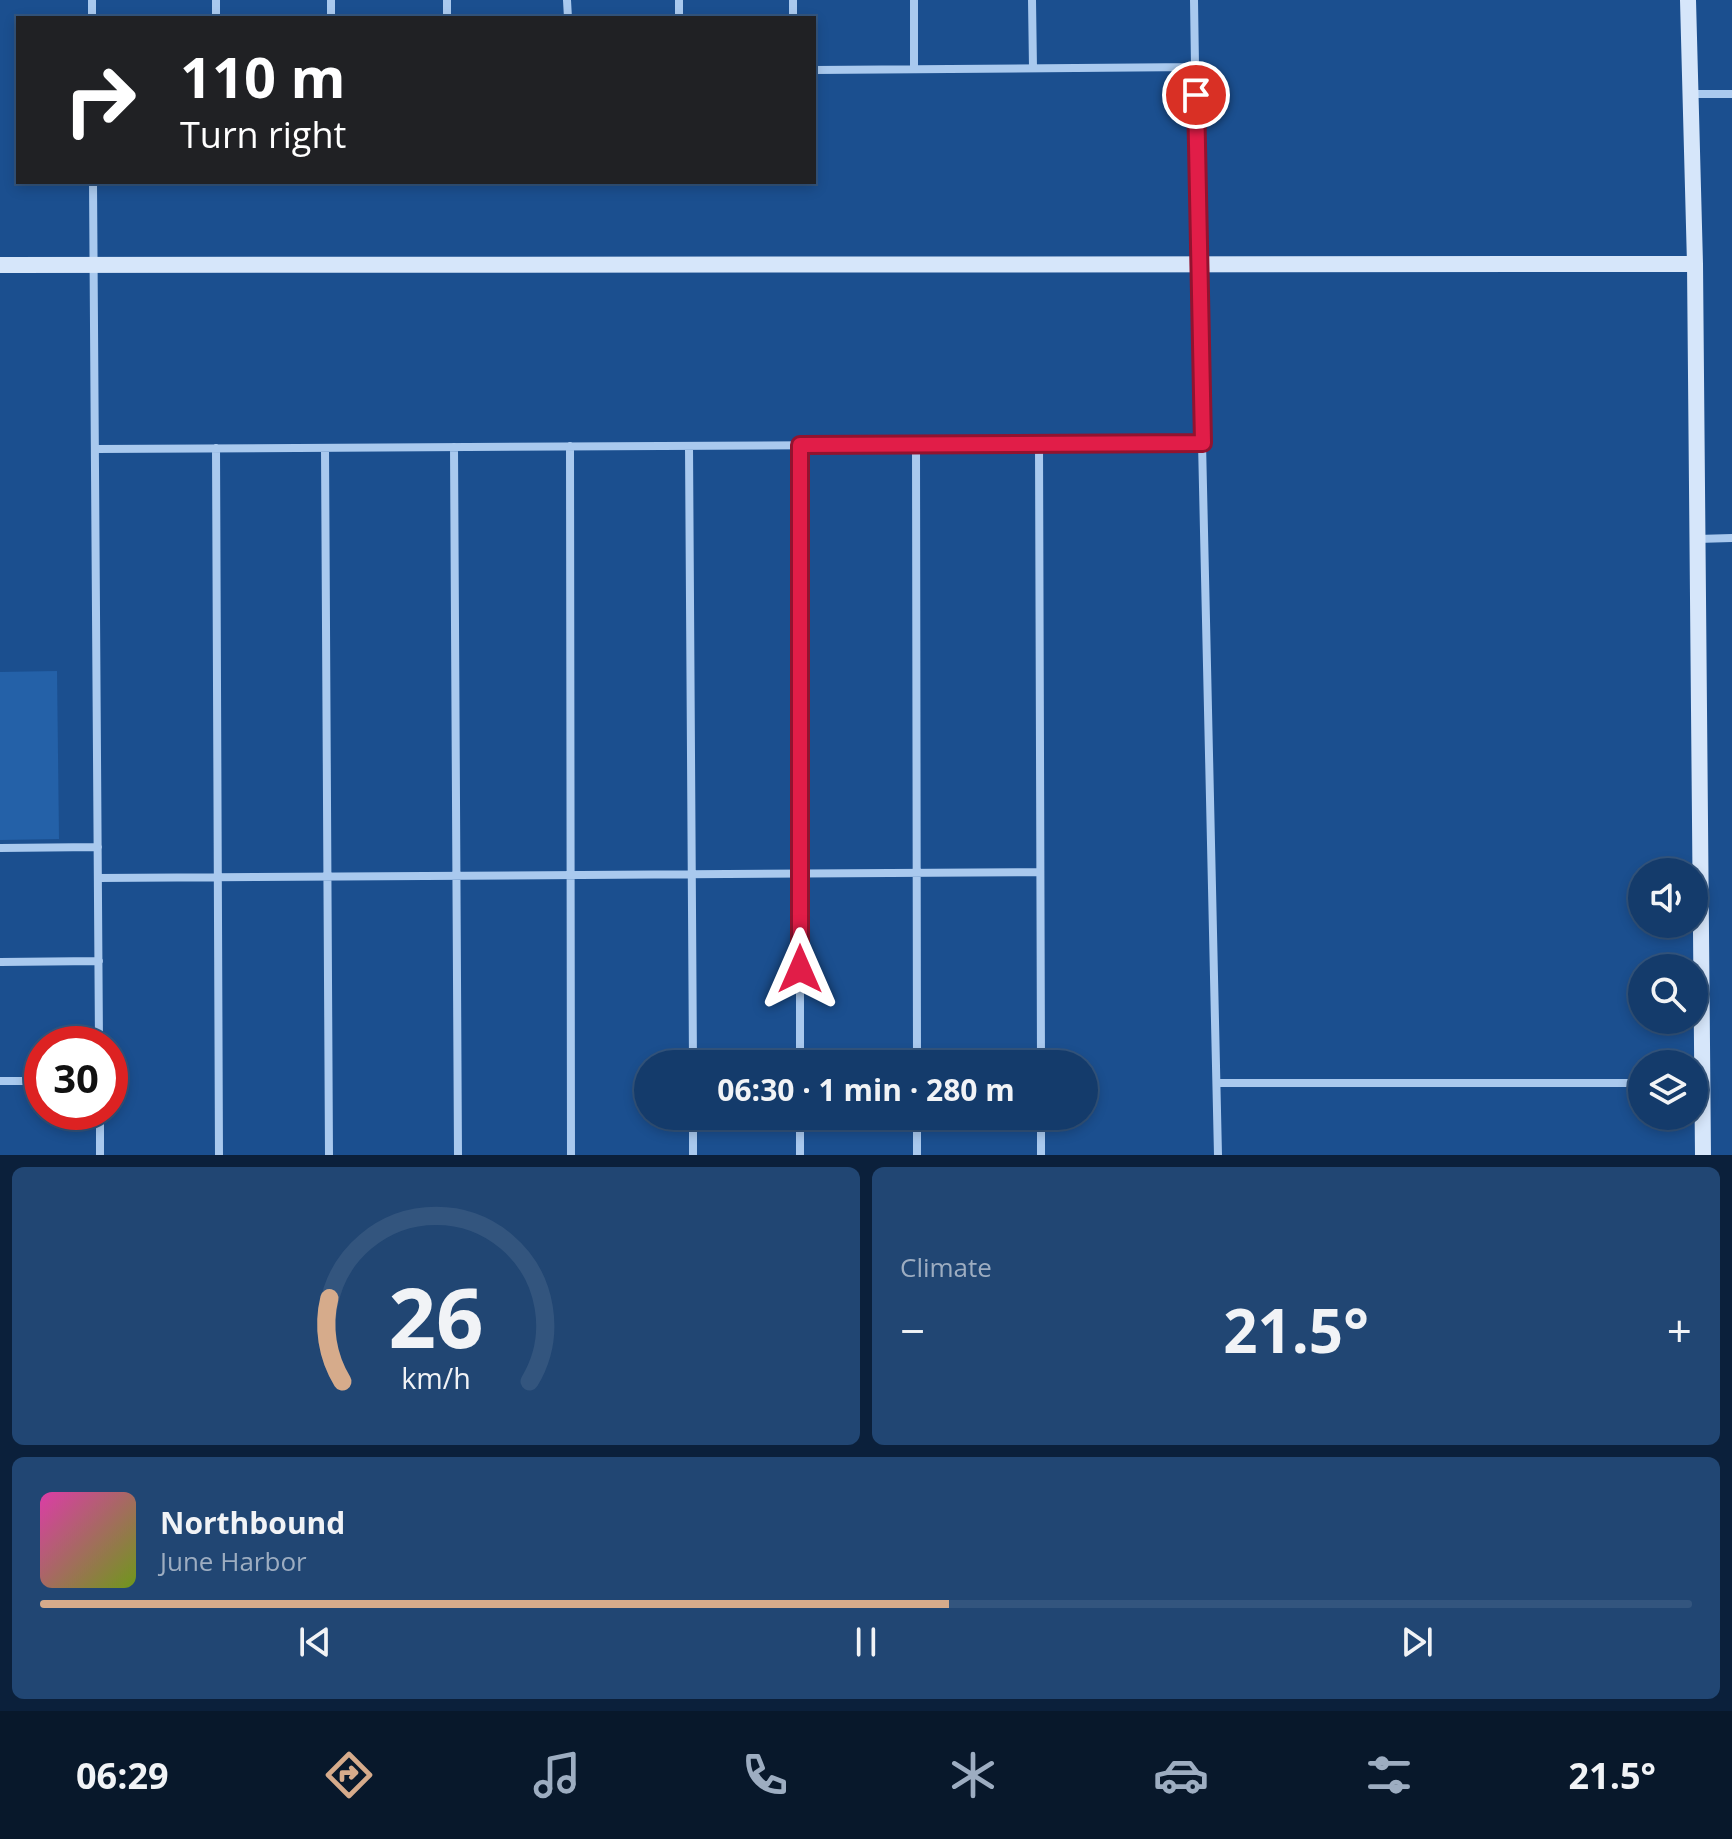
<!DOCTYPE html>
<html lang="en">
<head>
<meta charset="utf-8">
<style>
  :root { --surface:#143b6b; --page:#214673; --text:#f1f3f6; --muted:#9dadc1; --line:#33557e; --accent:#d6ab8b }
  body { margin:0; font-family:"Open Sans",sans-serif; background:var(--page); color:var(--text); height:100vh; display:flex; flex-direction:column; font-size:30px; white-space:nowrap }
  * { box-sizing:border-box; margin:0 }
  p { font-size:26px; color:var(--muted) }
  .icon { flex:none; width:44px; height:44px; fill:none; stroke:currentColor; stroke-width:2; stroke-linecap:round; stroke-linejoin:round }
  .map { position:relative; height:1155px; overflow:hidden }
  .sheet { display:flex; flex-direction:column; gap:12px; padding:12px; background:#0b203b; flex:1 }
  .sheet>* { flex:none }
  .banner { position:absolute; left:16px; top:16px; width:800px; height:168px; border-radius:0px; box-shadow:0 4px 12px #0003,0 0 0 2px var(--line); background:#202124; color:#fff; overflow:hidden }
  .controls { position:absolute; left:1628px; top:858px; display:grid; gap:16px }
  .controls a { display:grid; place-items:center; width:80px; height:80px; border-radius:50%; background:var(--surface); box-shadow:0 4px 12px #0003,0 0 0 2px var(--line); font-size:40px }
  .speed { position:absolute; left:24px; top:1026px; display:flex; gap:16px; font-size:40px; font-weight:700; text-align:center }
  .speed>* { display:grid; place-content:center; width:104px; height:104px; border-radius:50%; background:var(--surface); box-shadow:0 4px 12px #0003,0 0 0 2px var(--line); line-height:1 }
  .speed .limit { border:12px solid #d22; background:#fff; color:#111 }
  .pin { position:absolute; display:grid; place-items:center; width:68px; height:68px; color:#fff; margin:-34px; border:4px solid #fff; border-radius:50%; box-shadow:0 2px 8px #0007 }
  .me { position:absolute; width:88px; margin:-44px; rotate:0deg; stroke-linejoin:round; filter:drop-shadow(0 0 6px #0008) }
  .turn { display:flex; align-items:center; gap:28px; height:168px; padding:0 32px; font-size:36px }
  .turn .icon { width:104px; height:104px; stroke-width:2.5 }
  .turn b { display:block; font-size:56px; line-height:68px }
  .big { font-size:60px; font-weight:700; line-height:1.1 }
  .sheet .tile { flex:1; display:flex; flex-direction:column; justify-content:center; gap:12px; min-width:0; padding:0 28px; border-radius:12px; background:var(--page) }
  .sheet .dial { align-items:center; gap:0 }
  .dial svg { height:208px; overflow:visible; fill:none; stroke:var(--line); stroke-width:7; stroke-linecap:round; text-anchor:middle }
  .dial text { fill:var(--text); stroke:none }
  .song { display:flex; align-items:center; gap:24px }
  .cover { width:96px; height:96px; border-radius:12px; background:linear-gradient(135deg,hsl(320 70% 55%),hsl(80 70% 35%)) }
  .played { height:8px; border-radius:4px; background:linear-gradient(90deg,var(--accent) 55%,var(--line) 55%) }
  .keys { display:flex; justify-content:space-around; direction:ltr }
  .heat { display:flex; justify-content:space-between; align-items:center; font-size:44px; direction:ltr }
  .sheet .tiles { flex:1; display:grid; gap:12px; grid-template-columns:1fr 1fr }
  .tile:last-child { grid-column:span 2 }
  .trip { position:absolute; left:634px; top:1050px; width:464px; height:80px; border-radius:40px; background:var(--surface); box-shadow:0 4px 12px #0003,0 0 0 2px var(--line); font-weight:700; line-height:80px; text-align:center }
  .tabs { display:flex; height:128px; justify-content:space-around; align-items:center; background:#08182b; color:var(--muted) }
  .tabs .icon { width:56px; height:56px }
  .tabs .selected { color:var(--accent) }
  .tabs b { font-size:36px; color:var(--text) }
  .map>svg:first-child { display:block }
</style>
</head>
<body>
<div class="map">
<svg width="1732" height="1155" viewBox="0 0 1732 1155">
  <rect width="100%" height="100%" fill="#1b4f8f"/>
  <path fill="#2461a8" d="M57,671L59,839L0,840V672Z"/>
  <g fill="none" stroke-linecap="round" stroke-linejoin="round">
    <path stroke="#a9c9ee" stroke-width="8" d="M92,0V18
      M216,0V18
      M331,0V18
      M447,0V18
      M567,0L568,18
      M679,0V18
      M793,0V18
      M914,0V69
      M1032,0L1033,68
      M1194,0L1198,264L1218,1155
      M814,70L1195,67
      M1691,94H1732
      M93,182L99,1044
      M1039,444L1041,1064
      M800,445V1064
      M916,445L917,1064
      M570,446L571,1155
      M689,446L693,1064
      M454,447L458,1155
      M216,448L219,1155
      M325,448L329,1155
      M95,449L1203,443
      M1697,539L1732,538
      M0,848L98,847
      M98,878L1040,872
      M0,962L99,961
      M0,1081H42
      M1218,1083H1642
      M100,1112V1155
      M693,1116V1155
      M800,1116V1155
      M917,1116V1155
      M1041,1116V1155"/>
    <path stroke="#d6e6fa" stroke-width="16" d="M1688,0L1695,264L1703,1155
      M0,265L1695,264"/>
  </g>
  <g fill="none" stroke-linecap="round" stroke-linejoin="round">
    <defs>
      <path id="route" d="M800,969V445L1203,443L1196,95"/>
    </defs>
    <use href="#route" stroke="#92132f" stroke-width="20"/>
    <use href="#route" stroke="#e11d48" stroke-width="14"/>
  </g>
</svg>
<div class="controls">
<a><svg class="icon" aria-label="sound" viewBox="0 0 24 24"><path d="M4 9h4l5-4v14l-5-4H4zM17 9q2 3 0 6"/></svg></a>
<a><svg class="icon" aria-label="search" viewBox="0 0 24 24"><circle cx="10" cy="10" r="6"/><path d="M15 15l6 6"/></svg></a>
<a><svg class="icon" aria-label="layers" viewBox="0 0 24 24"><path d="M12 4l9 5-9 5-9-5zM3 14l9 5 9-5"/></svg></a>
</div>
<div class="speed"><div class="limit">30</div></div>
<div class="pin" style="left:1196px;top:95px;background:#d93025"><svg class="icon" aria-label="arrive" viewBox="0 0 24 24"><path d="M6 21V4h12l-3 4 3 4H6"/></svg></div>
<svg class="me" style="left:800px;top:969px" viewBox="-20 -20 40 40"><path d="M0-17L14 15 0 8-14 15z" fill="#e11d48" stroke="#fff" stroke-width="4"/></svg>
<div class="trip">06:30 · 1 min · 280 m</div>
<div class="banner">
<div class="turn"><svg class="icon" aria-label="right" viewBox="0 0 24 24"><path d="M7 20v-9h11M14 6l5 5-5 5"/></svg><div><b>110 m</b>Turn right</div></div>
</div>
</div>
<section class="sheet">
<div class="tiles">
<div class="tile dial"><svg viewBox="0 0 100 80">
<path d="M14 69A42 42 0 1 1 86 69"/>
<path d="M14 69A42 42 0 0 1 9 37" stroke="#d6ab8b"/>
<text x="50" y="56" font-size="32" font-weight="700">26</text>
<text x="50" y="72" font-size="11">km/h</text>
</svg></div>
<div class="tile"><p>Climate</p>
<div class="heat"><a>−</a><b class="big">21.5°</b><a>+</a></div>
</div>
<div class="tile">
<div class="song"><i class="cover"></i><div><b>Northbound</b><p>June Harbor</p></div></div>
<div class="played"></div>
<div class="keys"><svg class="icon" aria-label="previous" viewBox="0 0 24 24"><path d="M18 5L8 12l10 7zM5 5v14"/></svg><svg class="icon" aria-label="pause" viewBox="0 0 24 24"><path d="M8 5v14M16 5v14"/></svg><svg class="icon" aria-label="next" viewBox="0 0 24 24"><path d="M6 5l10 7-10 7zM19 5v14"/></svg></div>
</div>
</div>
</section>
<nav class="tabs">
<b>06:29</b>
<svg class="icon selected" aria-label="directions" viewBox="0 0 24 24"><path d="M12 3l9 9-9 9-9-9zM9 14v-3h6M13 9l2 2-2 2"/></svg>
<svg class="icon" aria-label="music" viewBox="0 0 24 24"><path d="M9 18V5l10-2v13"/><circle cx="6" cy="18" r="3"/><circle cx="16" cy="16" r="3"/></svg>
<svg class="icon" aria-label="phone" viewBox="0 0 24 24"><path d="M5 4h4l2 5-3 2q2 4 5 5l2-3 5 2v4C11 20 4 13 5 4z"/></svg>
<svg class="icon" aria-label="climate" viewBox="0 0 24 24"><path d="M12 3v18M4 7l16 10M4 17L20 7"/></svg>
<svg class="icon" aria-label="car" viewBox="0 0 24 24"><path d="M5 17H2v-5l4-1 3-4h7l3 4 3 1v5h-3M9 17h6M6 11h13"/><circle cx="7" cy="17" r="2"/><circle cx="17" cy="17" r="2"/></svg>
<svg class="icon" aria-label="filters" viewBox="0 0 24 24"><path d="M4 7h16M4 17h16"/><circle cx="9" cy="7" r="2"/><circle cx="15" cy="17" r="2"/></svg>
<b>21.5°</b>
</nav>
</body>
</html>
